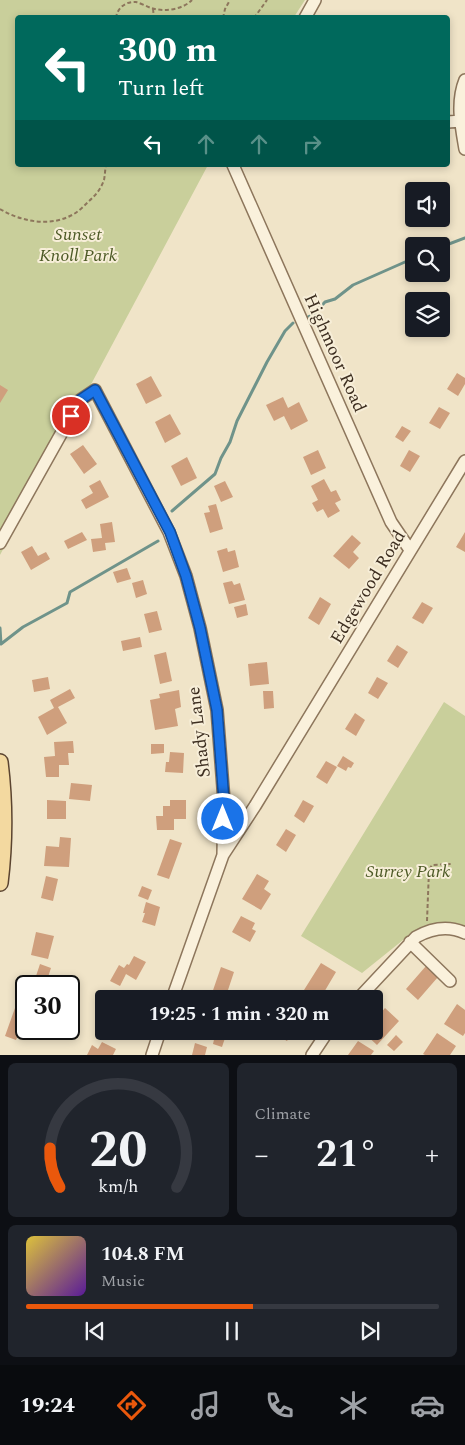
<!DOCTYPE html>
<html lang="en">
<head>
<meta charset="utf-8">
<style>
  :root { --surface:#171b24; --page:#20242c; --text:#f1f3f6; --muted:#9ea1a6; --line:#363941; --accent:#ea580c }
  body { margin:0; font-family:Spectral,serif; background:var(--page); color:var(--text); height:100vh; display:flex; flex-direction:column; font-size:19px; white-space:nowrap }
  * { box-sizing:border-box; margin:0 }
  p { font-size:16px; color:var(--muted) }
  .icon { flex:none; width:28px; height:28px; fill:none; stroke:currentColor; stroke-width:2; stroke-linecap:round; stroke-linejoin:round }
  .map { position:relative; height:1055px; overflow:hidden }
  .panel { display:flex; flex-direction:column; gap:8px; padding:8px; background:#0d0f14; flex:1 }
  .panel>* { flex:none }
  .top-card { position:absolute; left:15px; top:15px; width:435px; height:152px; border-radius:5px; box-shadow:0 2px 8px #0003; background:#00695c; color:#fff; overflow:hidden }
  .controls { position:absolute; left:405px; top:182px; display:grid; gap:10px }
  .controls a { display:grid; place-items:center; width:45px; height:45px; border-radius:5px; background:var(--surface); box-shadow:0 2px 8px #0003; font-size:25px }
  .speed { position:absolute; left:15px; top:975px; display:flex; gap:10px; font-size:25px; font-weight:700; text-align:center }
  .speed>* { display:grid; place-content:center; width:65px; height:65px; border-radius:50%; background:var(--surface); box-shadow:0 2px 8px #0003; line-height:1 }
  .speed .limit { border:2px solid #111; border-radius:8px; background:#fff; color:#111 }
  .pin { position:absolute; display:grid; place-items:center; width:42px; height:42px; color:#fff; margin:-21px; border:2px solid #fff; border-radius:50%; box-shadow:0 1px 5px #0007 }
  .me { position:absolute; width:55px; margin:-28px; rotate:0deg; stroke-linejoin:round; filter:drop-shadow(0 0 4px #0008) }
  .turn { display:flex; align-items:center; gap:18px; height:105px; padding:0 20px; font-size:22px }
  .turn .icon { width:65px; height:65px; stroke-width:2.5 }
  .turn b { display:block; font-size:35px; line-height:42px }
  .lanes { display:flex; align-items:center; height:48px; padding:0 20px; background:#0003; justify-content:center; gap:25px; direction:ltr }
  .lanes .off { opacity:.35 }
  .big { font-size:38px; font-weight:700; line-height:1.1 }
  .panel .widget { flex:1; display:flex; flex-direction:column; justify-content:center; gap:8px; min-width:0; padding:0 18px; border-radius:8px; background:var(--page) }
  .panel .dial { align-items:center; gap:0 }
  .dial svg { height:130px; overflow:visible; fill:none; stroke:var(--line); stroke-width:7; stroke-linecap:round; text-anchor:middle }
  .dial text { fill:var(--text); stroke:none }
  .song { display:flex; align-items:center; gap:15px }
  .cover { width:60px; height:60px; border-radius:8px; background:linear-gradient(135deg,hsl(50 70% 55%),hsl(270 70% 35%)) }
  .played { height:5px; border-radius:2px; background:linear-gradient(90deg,var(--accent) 55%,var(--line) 55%) }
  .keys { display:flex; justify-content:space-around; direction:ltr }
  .heat { display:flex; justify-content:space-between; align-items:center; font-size:28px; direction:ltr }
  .panel .tiles { flex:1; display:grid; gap:8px; grid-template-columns:1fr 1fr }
  .widget:last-child { grid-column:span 2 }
  .trip { position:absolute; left:95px; top:990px; width:288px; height:50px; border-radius:5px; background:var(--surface); box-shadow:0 2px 8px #0003; font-weight:700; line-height:50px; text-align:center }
  .tabs { display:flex; height:80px; justify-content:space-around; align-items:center; background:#090b0e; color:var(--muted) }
  .tabs .icon { width:35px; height:35px }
  .tabs .active { color:var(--accent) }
  .tabs b { font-size:22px; color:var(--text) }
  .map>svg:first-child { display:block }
</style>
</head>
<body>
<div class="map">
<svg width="465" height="1055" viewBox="0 0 465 1055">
  <rect width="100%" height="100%" fill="#f0e4c8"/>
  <path fill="#c9cf9b" d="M0,0H305L294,17L18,18V165H208L0,555Z
    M444,702L465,716V926C446,919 430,923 413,932L362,973L301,936Z"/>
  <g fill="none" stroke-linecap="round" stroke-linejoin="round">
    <path stroke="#6f938a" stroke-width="3" d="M441,247L465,238
      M308,317L314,314L325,302L335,299L353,285L414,258
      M172,511L215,474L221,458L230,442L237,421L267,362L285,331L293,323
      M0,628L1,644L23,627L67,603L70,592L158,541"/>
  </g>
  <path fill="#cf9f7d" d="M457,373L465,378V384L458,396L447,389Z
    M151,376L162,396L146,404L136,384Z
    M0,385L8,390L0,403Z
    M283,397L288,408L299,402L308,421L291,430L284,416L274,421L266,405Z
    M439,407L450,413L440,429L429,423Z
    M170,414L181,434L165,443L155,422Z
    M402,426L411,431L403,442L395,437Z
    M83,445L97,464L84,474L70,454Z
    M318,450L326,468L311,475L303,457Z
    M409,450L420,456L410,472L400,466Z
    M187,457L197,478L181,486L171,466Z
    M324,479L331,492L336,490L341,500L335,503L340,511L328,518L323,509L317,512L312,503L318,500L311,486Z
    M100,480L109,497L86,509L81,500L93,493L89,486Z
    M225,481L233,497L221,502L214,486Z
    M216,504L223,529L210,533L204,513L210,512L208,506Z
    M112,522L115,542L105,543L106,550L93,552L91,539L102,538L100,524Z
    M82,532L87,540L68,549L64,541Z
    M465,532V552L456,547Z
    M352,535L361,543L353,552L359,558L349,569L333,556Z
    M32,546L38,556L46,552L50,559L31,570L21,552Z
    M227,548L228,552L235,550L239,567L223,572L217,551Z
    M127,568L131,579L117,583L113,572Z
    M143,580L147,594L136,598L132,583Z
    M232,581L234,585L240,583L245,600L229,604L223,583Z
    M320,597L331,604L319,625L308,618Z
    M422,602L433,608L423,624L412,618Z
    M246,604L248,615L237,618L234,607Z
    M157,611L162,630L149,633L144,614Z
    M140,637L142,647L123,651L121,641Z
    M397,645L408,652L398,668L387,661Z
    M166,652L172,681L160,684L154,655Z
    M267,662L269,684L250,686L248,664Z
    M48,677L50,689L34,692L32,680Z
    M377,677L388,683L378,699L368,693Z
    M70,689L75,698L58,707L67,723L47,735L38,717L54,708L50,700Z
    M179,690L181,707L175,709L178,726L155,730L150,700L160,698L159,694Z
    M263,691H273L274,708L264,709Z
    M355,713L365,720L356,736L345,729Z
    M73,741L74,753H68L69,765H59V777H46L44,757L55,756L54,742Z
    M151,744H164V753L151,754Z
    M170,752L184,753L183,773L165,772L166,762H169Z
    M343,756L354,763L351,768L348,767L346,771L337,766Z
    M326,761L337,767L327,784L316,777Z
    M71,783L92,785L90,801L69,799Z
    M47,800L66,801V819H47Z
    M170,800H186V819H174V830H157L156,816H163V806H170Z
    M303,800L314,806L304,823L294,816Z
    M286,829L296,835L286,852L276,845Z
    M60,837L71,838L69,867L44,866L46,846L59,847Z
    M170,839L182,843L169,879L157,875Z
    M257,874L269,881L264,889L271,894L261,910L242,899Z
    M46,876L58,879L53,901L41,898Z
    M142,886L152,890L148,900L138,896Z
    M146,902L160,907L155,926L142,922L145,913H143Z
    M241,916L255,923L252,929L256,931L250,942L232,932Z
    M36,932L54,936L48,959L31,955Z
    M134,956L146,962L136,980L126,974L120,986L110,981L119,965L124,968L127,964L129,965Z
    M321,963L336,972L320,999H319L304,990Z
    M40,964L51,968L45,986H26V998L19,996L26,976L35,979Z
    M426,966L438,977L418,1000L406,989Z
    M221,967L234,972L225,999H210Z
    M457,1004L465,1010V1033L463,1036L444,1024Z
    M15,1008L26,1013V1017L16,1040L5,1036Z
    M385,1008L399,1021L377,1045L363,1032L374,1031V1021Z
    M270,1031H293L287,1041Z
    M437,1033L456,1046L450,1055H425L423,1054Z
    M215,1035L225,1038L222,1047L213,1044Z
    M396,1035L403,1042L394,1051L387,1045Z
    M358,1041L374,1051L371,1055H348Z
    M102,1042L116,1049L113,1055H87L92,1045L98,1049Z
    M195,1043L207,1047L205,1055H192Z"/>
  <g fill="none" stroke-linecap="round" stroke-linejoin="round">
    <defs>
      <path id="minor" d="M305,18L315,0
        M465,80C456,102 461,126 465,149
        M448,122L461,121
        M233,165L391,522L410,550
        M0,543L80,400L95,390L169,532L186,576L200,628L217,710L224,801L223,855
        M410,942L450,981
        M172,999L223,855L255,806L465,461
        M358,999L416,937C432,928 448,925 465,933
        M152,1055L160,1031
        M312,1055L328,1031"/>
      <path id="major" d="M0,762C5,802 5,842 0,883"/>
    </defs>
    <use href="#minor" stroke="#8d765c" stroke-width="14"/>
    <use href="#major" stroke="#5b4430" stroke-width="18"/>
    <path stroke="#8d765c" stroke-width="2" stroke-dasharray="4 2.5" stroke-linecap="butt" d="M153,9L154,18
      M116,18C117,8 126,1 136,2C140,3 146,6 151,8C164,12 182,10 192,0
      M223,18L225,9L230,0
      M254,18L267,0
      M106,166L123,165
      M0,209C20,221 48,227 70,216C77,213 83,207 88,202C95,196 101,189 104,180C105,175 105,170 106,165
      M427,921L429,870L432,865L452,864"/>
    <use href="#minor" stroke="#faf1dc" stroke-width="11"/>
    <use href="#major" stroke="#f3d9a0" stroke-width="15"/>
  </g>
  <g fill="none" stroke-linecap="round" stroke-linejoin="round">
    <defs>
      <path id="route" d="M71,416L80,400L95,390L170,532L186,576L200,628L217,710L224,801L223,819"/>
    </defs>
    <use href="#route" stroke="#114b97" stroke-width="12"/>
    <use href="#route" stroke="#1a73e8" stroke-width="9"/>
  </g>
  <g text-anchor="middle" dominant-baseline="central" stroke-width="4" stroke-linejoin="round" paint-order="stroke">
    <g font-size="18" font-style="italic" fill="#4d5a26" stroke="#f7eed8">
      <text x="78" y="234">Sunset<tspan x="78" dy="21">Knoll Park</tspan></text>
      <text x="408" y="871">Surrey Park</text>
    </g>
    <g font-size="18" fill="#3d2e20" stroke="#f7eed8">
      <text transform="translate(335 353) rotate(66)">Highmoor Road</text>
      <text transform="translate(368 587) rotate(-59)">Edgewood Road</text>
      <text transform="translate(199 732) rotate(-97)">Shady Lane</text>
    </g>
  </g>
</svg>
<div class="controls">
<a><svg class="icon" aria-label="sound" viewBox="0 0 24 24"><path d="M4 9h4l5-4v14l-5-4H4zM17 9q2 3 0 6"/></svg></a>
<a><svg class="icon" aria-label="search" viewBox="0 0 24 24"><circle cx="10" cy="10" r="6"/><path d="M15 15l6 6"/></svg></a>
<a><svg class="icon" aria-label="layers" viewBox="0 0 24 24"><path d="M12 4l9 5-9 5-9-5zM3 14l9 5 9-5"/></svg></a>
</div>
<div class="speed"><div class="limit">30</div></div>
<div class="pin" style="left:71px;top:416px;background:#d93025"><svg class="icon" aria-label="arrive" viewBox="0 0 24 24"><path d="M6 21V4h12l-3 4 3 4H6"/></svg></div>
<svg class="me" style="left:223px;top:819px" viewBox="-20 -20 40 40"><circle r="17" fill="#1a73e8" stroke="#fff" stroke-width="3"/><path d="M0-11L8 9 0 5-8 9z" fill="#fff"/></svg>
<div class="trip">19:25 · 1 min · 320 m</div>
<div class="top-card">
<div class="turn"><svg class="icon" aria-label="left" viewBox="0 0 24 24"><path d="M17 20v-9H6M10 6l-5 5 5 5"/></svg><div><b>300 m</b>Turn left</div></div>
<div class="lanes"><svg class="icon" aria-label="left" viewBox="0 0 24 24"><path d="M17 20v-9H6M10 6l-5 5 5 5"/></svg><svg class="icon off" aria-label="ahead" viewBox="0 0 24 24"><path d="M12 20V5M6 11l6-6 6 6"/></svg><svg class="icon off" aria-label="ahead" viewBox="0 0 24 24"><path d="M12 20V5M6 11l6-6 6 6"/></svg><svg class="icon off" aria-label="right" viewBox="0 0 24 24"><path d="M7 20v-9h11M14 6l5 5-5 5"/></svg></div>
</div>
</div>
<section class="panel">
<div class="tiles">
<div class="widget dial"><svg viewBox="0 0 100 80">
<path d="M14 69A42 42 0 1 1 86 69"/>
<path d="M14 69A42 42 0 0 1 8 45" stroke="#ea580c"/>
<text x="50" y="56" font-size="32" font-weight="700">20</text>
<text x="50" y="72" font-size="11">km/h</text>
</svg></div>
<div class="widget"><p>Climate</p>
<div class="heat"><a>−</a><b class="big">21°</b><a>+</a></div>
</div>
<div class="widget">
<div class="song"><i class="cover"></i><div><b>104.8 FM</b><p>Music</p></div></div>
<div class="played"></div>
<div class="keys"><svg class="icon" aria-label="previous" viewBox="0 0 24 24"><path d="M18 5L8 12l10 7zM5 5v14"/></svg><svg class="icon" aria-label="pause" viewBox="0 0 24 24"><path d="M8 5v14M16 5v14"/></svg><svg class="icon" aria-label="next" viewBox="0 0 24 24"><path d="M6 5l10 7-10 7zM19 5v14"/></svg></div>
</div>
</div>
</section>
<nav class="tabs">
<b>19:24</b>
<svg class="icon active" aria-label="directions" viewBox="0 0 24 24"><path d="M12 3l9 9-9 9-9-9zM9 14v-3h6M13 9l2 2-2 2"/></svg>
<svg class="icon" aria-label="music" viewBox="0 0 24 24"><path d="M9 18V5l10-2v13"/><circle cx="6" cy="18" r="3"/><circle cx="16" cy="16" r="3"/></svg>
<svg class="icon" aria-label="phone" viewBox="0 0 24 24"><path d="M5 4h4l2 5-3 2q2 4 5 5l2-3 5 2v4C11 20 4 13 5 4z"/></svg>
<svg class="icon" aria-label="climate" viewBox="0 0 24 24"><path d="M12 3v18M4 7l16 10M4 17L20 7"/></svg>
<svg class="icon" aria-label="car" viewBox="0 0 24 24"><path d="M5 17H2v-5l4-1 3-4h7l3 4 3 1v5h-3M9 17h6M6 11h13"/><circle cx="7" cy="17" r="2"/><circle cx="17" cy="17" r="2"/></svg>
</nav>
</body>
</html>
